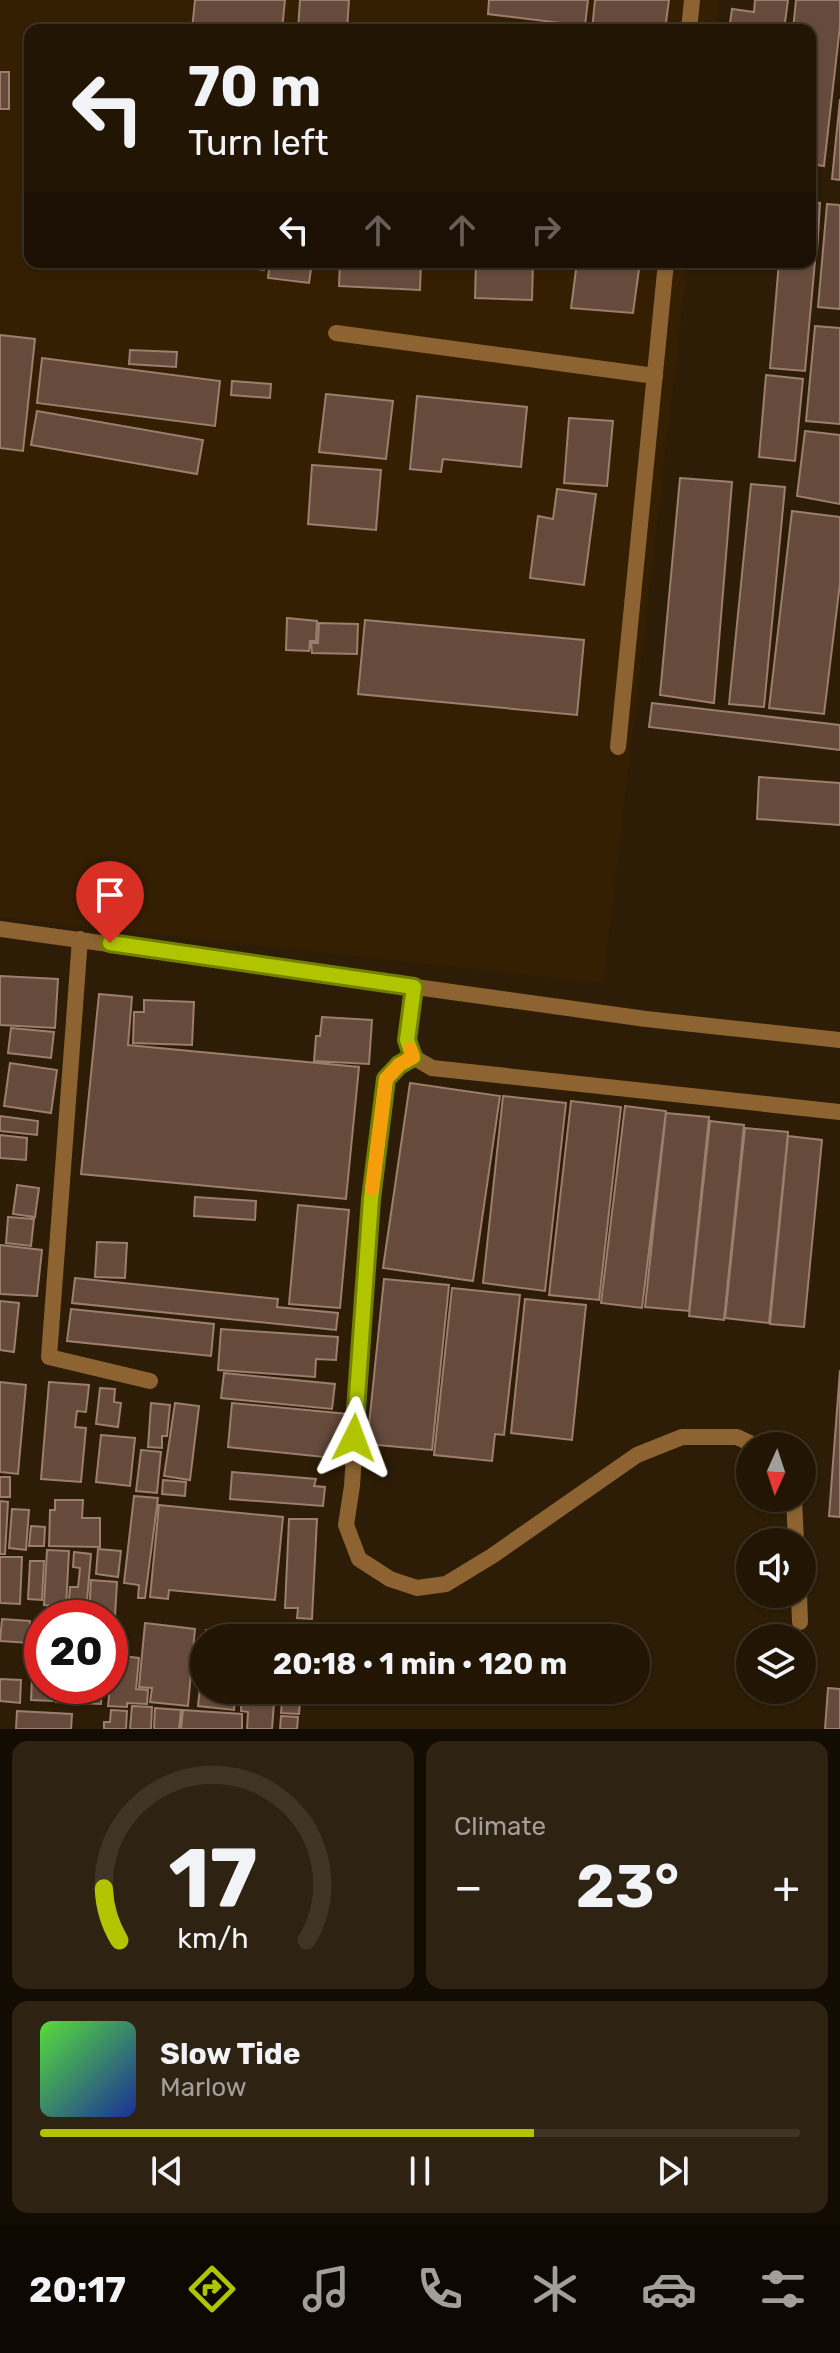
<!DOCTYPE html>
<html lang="en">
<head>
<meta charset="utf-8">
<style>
  :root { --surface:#221504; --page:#2e2213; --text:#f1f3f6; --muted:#a29f9a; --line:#3f3426; --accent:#b0c500 }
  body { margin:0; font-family:Rubik,sans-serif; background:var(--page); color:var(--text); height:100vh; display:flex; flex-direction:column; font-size:30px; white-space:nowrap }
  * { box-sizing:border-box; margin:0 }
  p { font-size:26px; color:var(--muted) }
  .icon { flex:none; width:44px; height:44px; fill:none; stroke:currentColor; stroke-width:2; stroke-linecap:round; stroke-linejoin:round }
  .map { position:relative; height:1729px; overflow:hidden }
  .drawer { display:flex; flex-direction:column; gap:12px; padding:12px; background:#130c02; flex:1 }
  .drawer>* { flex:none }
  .guide { position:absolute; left:24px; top:24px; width:792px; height:244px; border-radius:16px; box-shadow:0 2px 6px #0004,0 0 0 2px var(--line); background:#221504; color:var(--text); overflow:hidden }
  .needle { width:52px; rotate:183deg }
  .tools { position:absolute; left:736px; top:1432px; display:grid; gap:16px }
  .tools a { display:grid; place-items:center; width:80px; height:80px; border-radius:50%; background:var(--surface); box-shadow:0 2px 6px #0004,0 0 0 2px var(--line); font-size:40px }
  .speed { position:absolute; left:24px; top:1600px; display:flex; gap:16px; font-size:40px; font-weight:700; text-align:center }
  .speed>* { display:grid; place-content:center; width:104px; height:104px; border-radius:50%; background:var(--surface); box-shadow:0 2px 6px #0004,0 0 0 2px var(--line); line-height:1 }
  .speed .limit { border:12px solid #d22; background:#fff; color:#111 }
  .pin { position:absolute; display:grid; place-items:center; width:68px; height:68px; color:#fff; margin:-82px -34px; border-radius:50% 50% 50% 0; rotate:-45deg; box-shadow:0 0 8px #0007 }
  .pin .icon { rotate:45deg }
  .me { position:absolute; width:88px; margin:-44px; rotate:3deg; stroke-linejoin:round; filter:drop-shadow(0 0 6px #0008) }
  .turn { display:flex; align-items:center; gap:28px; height:168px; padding:0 32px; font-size:36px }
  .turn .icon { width:104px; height:104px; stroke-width:2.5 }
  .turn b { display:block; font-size:56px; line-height:68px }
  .lanes { display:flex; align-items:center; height:76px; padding:0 32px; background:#0003; justify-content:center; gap:40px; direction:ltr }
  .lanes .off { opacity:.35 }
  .big { font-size:60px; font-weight:700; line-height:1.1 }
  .drawer .widget { flex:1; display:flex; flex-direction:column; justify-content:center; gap:12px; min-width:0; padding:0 28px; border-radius:16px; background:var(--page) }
  .drawer .dial { align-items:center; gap:0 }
  .dial svg { height:208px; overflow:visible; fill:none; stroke:var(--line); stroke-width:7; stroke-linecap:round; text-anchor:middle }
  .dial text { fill:var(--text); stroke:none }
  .song { display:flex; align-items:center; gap:24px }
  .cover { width:96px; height:96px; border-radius:12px; background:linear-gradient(135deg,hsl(110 70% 55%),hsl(230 70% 35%)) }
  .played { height:8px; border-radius:4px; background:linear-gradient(90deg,var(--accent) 65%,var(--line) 65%) }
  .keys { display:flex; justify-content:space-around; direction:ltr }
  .heat { display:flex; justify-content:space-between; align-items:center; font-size:44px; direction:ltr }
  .drawer .tiles { flex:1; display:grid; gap:12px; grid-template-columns:1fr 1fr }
  .widget:last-child { grid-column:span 2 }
  .trip { position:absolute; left:190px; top:1624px; width:460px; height:80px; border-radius:40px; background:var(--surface); box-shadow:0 2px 6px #0004,0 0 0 2px var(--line); font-weight:700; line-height:80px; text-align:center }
  .dock { display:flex; height:128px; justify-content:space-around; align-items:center; background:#0e0802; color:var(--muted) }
  .dock .icon { width:56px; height:56px }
  .dock .selected { color:var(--accent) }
  .dock b { font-size:36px; color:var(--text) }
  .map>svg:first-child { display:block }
</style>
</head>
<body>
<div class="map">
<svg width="840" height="1729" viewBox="0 0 840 1729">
  <rect width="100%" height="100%" fill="#2d1c06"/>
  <path fill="#351f03" d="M0,0H719L715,30H30V262H688L603,983L0,917Z"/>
  <path fill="#664b3c" stroke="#9b7e6e" stroke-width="2" d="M195,0H285L282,30H192Z
    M300,0H349L347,30H298Z
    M489,0H588L585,26L488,14Z
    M595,0H669L665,30H592Z
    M755,0H788L784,30H729L732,9L754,12Z
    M796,0H840V26L824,166L810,164V30H793Z
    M0,72H9V109H0Z
    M840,99V180L832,179Z
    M810,202L820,203L817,252H810Z
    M827,204L840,205V309L818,307Z
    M810,260L815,261L805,371L770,368L779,262Z
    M209,262H266L264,270Z
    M270,262H312L309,283L268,278Z
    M340,262H421L420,290L339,286Z
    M476,262H533L532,300L475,298Z
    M577,262H640L633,313L571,308Z
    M815,326L840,328V424L806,421Z
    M0,335L35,339L23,451L0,448Z
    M130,350L177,352L176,367L129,364Z
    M42,358L220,381L215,426L37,403Z
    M766,375L803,379L795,461L759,457Z
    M232,381L271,384L270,398L231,395Z
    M326,394L393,401L386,459L319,452Z
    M417,396L527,407L521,467L443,459L441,472L410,469Z
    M37,411L203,440L197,474L31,445Z
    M569,418L613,421L607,486L564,483Z
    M805,431L840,435V504L797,496Z
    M312,465L381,470L376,530L308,524Z
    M680,478L732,482L714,703L660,695Z
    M751,484L785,487L764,707L729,704Z
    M557,489L596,494L584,585L530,578L538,516L553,519Z
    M792,511L840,517V583L824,714L769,708Z
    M287,618L317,621L316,641H310L309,651L286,650Z
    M365,620L584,640L577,715L358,694Z
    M319,623L358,624L357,654L312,653L311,643H318Z
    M652,703L840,725V750L649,727Z
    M759,777L840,783V825L757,819Z
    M0,976L58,979L55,1028L0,1025Z
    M99,994L132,997L128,1045L359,1067L346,1199L81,1174Z
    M144,1000L194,1002L192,1045L133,1043L134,1012H144Z
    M322,1017L372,1020L369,1064L314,1061L316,1036H320Z
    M11,1028L54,1032L51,1058L8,1053Z
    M10,1063L57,1070L51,1113L4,1106Z
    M410,1083L500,1096L473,1281L383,1268Z
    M503,1096L566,1103L545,1291L483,1283Z
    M571,1101L621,1107L599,1300L549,1295Z
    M625,1106L666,1111L642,1308L601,1303Z
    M666,1113L709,1117L689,1311L645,1307Z
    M0,1116L38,1121L37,1135L0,1131Z
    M710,1121L744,1125L724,1320L689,1316Z
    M745,1128L788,1132L769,1323L725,1318Z
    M0,1135L27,1138L26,1160L0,1158Z
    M788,1136L822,1140L804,1327L770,1324Z
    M17,1185L39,1188L35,1217L13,1214Z
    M195,1197L256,1201L255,1220L194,1216Z
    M298,1205L349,1210L340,1308L289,1304Z
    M8,1217L34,1219L31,1246L6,1243Z
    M97,1242L127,1243L125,1278L95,1277Z
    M0,1245L42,1250L37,1296L0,1294Z
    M75,1278L278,1299L277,1307L338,1313L336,1330L72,1303Z
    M384,1279L449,1285L432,1450L367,1444Z
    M452,1288L520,1295L504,1435L495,1434L492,1461L434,1455Z
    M525,1299L586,1305L572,1440L511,1433Z
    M0,1301L19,1303L14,1352L0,1350Z
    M71,1309L214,1324L211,1356L67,1341Z
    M221,1329L338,1337L336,1360L316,1359L315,1377L218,1370Z
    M840,1370V1517L829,1516Z
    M224,1373L335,1384L332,1409L221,1398Z
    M0,1382L26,1385L18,1474L0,1472Z
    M49,1382L89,1385L86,1412L77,1411L75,1427L86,1428L81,1482L41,1479Z
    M100,1388L115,1389L114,1402L121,1403L118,1427L96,1424Z
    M151,1403L170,1405L167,1436H162V1448L148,1447Z
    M175,1403L199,1406L190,1480L164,1476Z
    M232,1403L348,1414L343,1459L228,1447Z
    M101,1435L135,1438L130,1486L96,1482Z
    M141,1450L161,1452L157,1493L136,1491Z
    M232,1472L316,1479L314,1486L325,1487L323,1506L230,1499Z
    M0,1477H10V1497H0Z
    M163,1480L186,1482L185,1496L162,1494Z
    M134,1496L158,1498L145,1598H138L139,1585L124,1583Z
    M55,1500H83L82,1518H100V1547L49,1546L50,1510H55Z
    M0,1501L8,1502L5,1554H0Z
    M159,1505L283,1517L275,1600L169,1590L168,1599L150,1597Z
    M12,1509L29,1510L26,1550L9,1548Z
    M289,1519H317L312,1619L297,1618L298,1608H285Z
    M31,1526L45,1527L44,1546H29Z
    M98,1549L121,1551L118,1577L96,1574Z
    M47,1550L69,1551L66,1607L44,1605Z
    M74,1552L91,1554L86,1613L68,1612L70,1587H78L80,1568L73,1567Z
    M0,1557H22L20,1604L0,1603Z
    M30,1561H44L42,1600L28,1599Z
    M91,1580L117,1582L115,1617L89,1616Z
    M2,1619L30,1621L29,1643L0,1641Z
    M37,1623L42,1624V1660L34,1659Z
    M145,1623L195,1629L188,1706L150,1702L152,1688L139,1687Z
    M206,1630L242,1633L241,1638H205Z
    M204,1649V1690H236L234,1710L198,1706Z
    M113,1655L139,1658L136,1689L148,1690L147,1704L127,1703V1707L108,1706Z
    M32,1677H42V1686H54L53,1701L31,1700Z
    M0,1679L21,1680L20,1703L0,1701Z
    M57,1686H102L101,1704L56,1702Z
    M828,1688L840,1689V1729H825Z
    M242,1690H275L272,1729H247L248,1712L241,1711Z
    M283,1690H301L299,1714L281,1713Z
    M132,1706L152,1707L151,1729H130Z
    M155,1708L181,1710L179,1729H154Z
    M111,1710L127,1711L126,1729H104V1722H110Z
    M183,1710L242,1714V1729H181Z
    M17,1711L72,1714L71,1729H16Z
    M281,1716L298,1717L297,1729H280Z"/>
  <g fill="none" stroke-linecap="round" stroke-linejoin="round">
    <path stroke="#8c6331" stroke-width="16" d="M689,30L692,0
      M336,333L655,376
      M618,747L666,262
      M0,929L646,1019L840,1040
      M80,939L49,1357L150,1381
      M414,987L407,1040L413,1057L432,1068L840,1112
      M413,1057L399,1065L386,1079L371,1199L352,1486L346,1525L359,1559L390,1579L417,1588L446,1584L492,1556L637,1455L682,1437H737L756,1446
      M794,1498L796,1542
      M799,1594L800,1622"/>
  </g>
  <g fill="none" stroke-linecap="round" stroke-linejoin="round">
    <defs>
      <path id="route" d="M110,943L414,987L407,1040L413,1057L399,1065L386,1079L371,1199L354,1438"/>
    </defs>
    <use href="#route" stroke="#728000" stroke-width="20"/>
    <use href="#route" stroke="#b0c500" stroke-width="14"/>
    <path stroke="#f59e0b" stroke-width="14" d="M372,1189L386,1079L399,1065L413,1057L410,1049"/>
  </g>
</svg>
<div class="tools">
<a><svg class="needle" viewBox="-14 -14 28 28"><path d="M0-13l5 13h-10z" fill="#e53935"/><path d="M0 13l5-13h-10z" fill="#a29f9a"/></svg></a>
<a><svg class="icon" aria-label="sound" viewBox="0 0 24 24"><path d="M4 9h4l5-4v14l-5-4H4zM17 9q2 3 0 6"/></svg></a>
<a><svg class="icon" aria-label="layers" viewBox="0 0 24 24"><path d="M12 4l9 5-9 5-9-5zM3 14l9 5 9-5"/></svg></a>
</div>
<div class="speed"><div class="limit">20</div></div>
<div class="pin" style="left:110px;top:943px;background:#d93025"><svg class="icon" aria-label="arrive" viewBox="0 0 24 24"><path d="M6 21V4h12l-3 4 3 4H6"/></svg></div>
<svg class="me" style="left:354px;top:1438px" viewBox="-20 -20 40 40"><path d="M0-17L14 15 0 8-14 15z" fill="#b0c500" stroke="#fff" stroke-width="4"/></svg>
<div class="trip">20:18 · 1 min · 120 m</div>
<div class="guide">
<div class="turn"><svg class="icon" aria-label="left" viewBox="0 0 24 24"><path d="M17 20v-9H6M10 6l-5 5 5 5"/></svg><div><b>70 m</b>Turn left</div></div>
<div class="lanes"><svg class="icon" aria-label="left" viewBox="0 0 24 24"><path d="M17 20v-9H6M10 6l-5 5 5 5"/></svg><svg class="icon off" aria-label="ahead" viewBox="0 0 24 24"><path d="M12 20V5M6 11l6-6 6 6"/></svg><svg class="icon off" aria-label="ahead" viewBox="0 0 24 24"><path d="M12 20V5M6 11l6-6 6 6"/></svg><svg class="icon off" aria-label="right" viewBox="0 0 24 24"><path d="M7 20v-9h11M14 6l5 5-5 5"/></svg></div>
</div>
</div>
<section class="drawer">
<div class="tiles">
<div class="widget dial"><svg viewBox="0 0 100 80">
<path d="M14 69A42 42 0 1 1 86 69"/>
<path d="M14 69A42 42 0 0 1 8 49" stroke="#b0c500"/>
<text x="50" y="56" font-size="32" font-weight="700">17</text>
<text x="50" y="72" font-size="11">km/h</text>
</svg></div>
<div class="widget"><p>Climate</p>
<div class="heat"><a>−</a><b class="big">23°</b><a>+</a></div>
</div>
<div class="widget">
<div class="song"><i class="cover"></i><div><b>Slow Tide</b><p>Marlow</p></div></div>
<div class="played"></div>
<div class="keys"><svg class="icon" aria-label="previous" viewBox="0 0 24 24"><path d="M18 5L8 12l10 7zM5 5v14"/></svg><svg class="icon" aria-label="pause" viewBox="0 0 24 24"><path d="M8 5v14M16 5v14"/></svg><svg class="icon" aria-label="next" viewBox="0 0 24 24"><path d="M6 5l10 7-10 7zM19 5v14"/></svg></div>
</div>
</div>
</section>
<nav class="dock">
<b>20:17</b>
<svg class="icon selected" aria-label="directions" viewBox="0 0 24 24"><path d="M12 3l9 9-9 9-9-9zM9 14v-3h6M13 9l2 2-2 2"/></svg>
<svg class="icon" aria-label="music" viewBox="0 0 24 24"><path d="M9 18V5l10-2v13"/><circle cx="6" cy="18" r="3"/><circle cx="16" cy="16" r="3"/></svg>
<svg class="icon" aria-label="phone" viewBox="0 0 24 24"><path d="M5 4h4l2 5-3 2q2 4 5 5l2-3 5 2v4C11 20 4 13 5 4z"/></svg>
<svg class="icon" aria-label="climate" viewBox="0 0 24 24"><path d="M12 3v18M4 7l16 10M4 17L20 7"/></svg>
<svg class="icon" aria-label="car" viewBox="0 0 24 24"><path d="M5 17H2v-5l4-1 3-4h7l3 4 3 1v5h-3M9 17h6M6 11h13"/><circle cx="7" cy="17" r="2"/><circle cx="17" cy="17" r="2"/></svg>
<svg class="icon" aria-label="filters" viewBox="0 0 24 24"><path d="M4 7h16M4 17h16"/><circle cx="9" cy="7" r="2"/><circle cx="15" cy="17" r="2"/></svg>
</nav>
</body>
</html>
